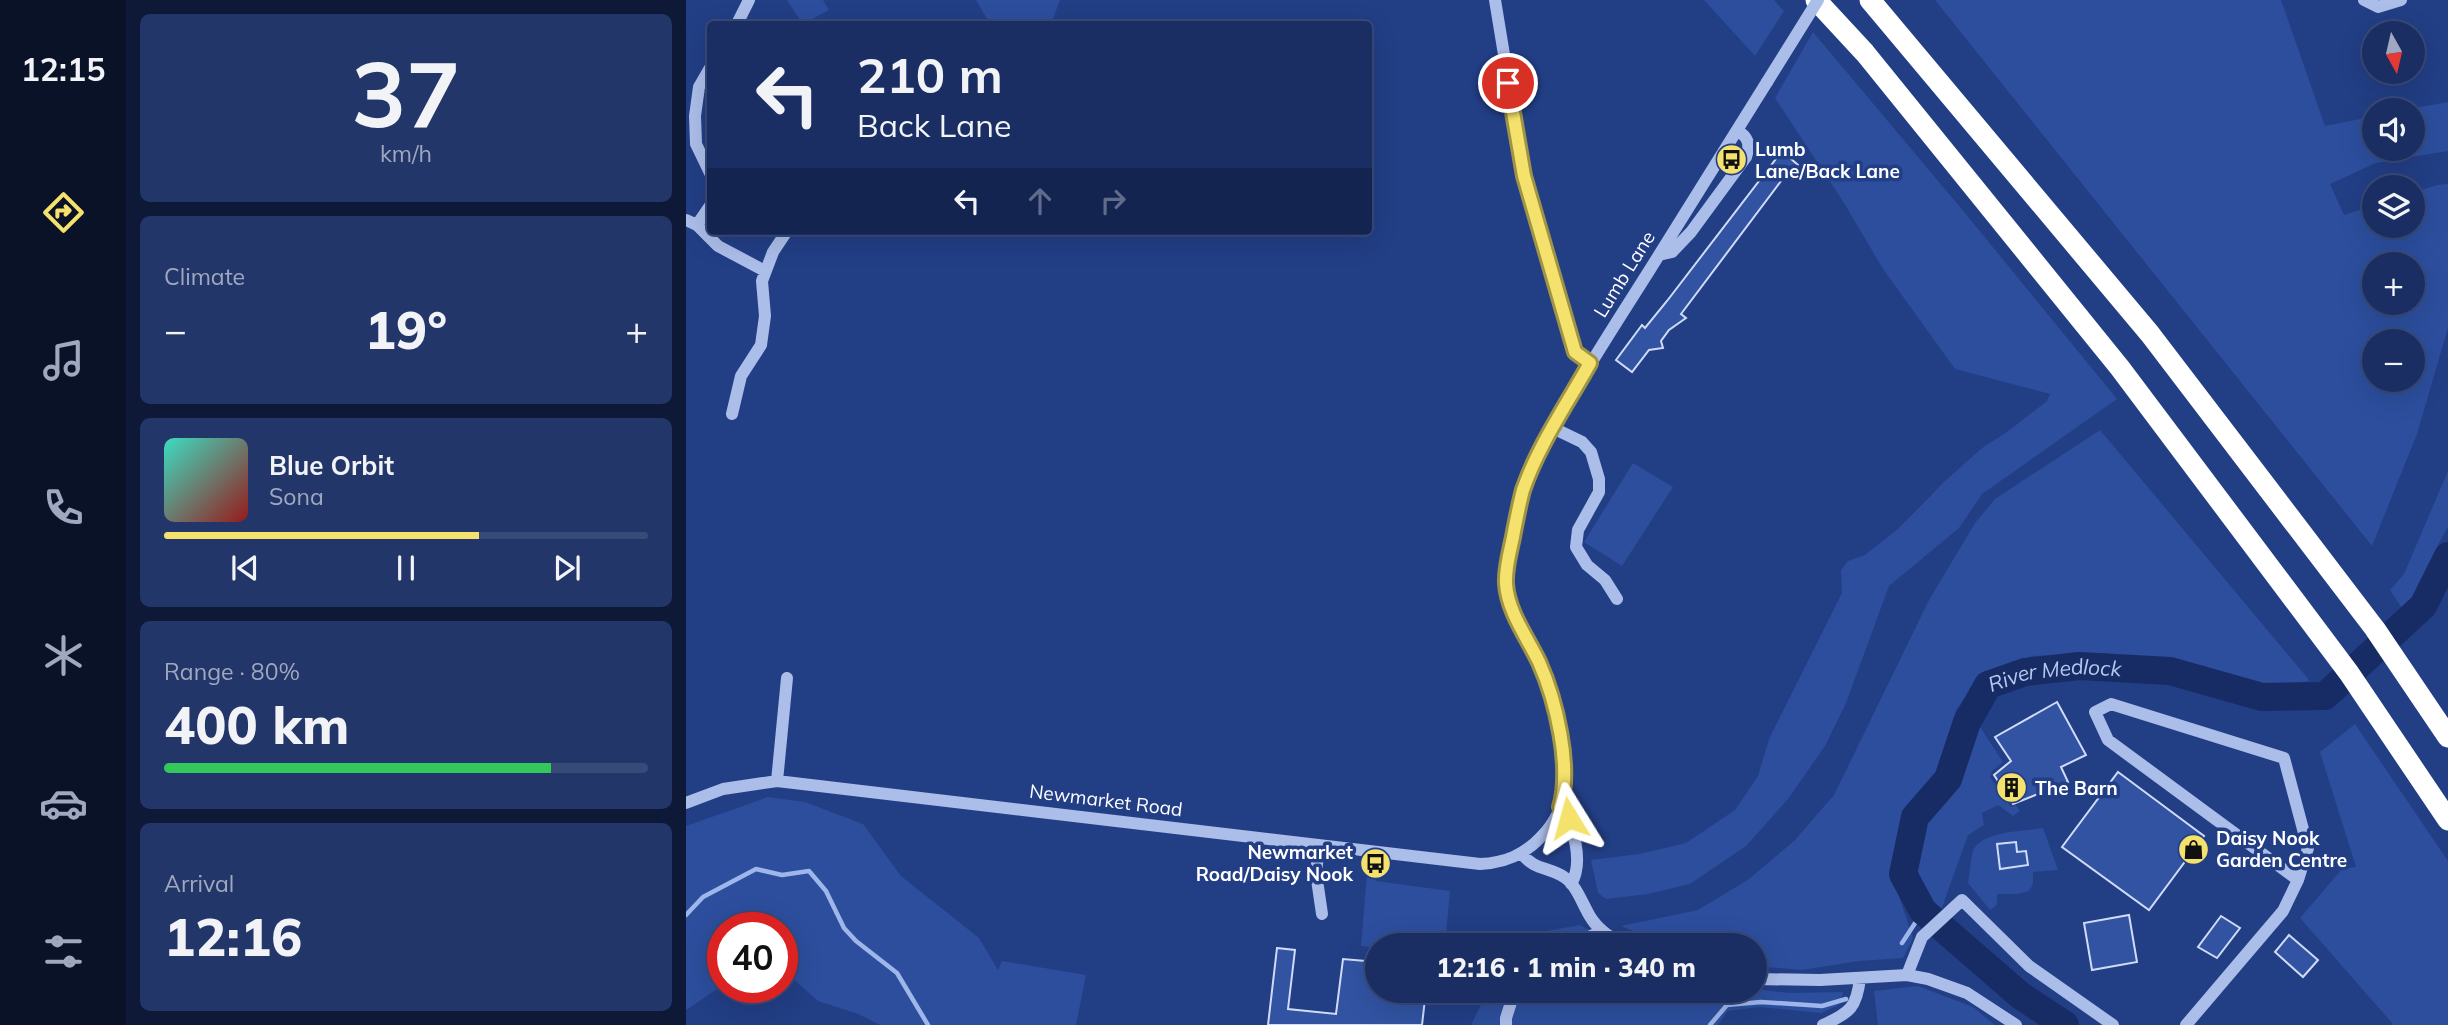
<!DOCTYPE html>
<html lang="en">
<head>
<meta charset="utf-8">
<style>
  :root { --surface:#1a2e64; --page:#23366a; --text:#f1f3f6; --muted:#9fa8bf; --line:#384a78; --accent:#f5e26c }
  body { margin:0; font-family:Mulish,sans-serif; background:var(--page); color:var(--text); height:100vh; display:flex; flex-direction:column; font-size:26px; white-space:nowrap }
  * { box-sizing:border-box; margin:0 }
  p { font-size:23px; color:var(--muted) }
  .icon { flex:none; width:38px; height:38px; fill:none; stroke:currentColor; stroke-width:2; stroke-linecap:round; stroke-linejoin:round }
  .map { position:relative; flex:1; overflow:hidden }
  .panel { display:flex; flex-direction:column; gap:14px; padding:14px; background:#0e1937; width:560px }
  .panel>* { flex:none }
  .hud { position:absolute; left:21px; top:21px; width:665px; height:214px; border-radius:7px; box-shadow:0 7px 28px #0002,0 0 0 2px var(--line); background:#1a2e64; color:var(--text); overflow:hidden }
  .needle { width:46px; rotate:172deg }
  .tools { position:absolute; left:1676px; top:21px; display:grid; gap:14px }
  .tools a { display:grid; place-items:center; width:63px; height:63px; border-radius:50%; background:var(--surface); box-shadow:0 7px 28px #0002,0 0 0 2px var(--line); font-size:35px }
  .speed { position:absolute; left:21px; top:912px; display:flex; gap:14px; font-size:35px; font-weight:700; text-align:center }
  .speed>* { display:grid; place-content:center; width:91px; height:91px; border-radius:50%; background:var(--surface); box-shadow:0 7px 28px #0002,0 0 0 2px var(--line); line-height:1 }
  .speed .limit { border:10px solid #d22; background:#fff; color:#111 }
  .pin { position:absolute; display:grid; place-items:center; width:60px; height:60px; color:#fff; margin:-30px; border:4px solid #fff; border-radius:50%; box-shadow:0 2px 7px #0007 }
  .me { position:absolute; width:77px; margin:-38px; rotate:352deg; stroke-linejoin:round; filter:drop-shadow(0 0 5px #0008) }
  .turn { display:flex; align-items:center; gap:24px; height:147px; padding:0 35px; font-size:32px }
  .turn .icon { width:91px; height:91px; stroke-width:2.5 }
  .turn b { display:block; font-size:49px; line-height:60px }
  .lanes { display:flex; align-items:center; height:66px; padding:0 35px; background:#0003; justify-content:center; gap:35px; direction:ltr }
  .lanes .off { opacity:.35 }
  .big { font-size:52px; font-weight:800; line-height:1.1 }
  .panel .widget { flex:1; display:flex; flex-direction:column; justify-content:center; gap:10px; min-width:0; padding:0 24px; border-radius:10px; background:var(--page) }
  .panel .dial { align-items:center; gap:0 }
  .dial b { font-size:91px; line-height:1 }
  .song { display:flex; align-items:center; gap:21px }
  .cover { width:84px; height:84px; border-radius:10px; background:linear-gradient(135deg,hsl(170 70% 55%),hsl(0 70% 35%)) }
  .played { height:7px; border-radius:4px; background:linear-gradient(90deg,var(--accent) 65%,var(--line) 65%) }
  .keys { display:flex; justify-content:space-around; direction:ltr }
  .heat { display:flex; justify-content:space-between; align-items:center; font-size:38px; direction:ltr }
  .charge { height:10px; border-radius:5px; background:linear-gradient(90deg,#34c759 80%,var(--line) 0) }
  .trip { position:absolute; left:679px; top:933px; width:402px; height:70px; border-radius:35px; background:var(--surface); box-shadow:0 7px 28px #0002,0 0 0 2px var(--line); font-weight:800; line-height:70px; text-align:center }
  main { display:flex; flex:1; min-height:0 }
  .dock { display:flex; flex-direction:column; width:126px; justify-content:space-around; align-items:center; background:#0a1228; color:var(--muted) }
  .dock .icon { width:49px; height:49px }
  .dock .on { color:var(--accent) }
  .dock b { font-size:32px; color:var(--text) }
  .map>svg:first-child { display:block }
</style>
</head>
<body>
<main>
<nav class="dock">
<b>12:15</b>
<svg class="icon on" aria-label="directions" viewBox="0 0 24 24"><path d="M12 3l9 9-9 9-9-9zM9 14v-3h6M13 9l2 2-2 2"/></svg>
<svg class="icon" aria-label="music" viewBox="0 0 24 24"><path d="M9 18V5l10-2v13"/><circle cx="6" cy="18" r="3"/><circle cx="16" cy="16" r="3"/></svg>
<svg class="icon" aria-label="phone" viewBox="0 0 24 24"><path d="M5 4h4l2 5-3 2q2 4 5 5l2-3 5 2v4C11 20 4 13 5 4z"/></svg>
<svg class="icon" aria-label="climate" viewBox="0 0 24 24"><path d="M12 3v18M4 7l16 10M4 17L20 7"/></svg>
<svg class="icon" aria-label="car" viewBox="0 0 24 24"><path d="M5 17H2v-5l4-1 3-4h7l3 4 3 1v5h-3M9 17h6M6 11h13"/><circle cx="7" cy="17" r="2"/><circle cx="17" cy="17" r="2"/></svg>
<svg class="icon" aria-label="filters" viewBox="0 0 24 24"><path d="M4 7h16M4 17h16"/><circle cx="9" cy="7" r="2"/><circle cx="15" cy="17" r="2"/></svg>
</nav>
<section class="panel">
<div class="widget dial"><b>37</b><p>km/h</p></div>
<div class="widget"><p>Climate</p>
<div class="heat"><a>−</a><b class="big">19°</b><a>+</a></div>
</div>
<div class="widget">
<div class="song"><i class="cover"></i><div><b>Blue Orbit</b><p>Sona</p></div></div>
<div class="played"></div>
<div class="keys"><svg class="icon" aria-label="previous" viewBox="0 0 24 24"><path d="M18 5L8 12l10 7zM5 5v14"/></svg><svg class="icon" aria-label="pause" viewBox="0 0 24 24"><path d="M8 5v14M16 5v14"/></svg><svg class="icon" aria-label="next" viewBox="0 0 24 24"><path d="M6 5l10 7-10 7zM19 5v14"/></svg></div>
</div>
<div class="widget"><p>Range · 80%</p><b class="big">400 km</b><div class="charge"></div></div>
<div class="widget"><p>Arrival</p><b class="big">12:16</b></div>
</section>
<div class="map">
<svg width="1762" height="1025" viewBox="0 0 1762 1025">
  <rect width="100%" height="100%" fill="#223e85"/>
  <path fill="#2c4e9d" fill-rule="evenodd" d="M101,0H137L143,10L117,24Z
    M290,0H374L365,24H304Z
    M1018,0H1088L1098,11L1069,56Z
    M1249,0H1595L1639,126L1689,116V149H1727V110H1718L1762,102V151L1690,163L1644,184L1658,215L1689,205V226H1727V193L1751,185L1762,184V328L1731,434L1686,546ZM1689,264H1727V303H1689ZM1689,341H1727V380H1689Z
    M1127,32L1279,213L1431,399L1296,494L1273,528L1203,586L1160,703L1139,746L1102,799L1060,846L1004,884L962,894L920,899L912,893L905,860L953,854L1000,843L1049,810L1072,776L1083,739L1156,593L1155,570L1162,561L1179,555L1213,528L1259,481L1296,448L1321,432L1361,401L1364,394L1269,369L1197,269L1158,203L1089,98Z
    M1414,430L1624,681L1574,687L1492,661L1416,653L1346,656L1297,674L1270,710L1255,772L1220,809L1205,873L1227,938L1217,958L1173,961L1116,970L1069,966V945H980L935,926L1012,910L1063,879L1108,841L1148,795L1243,600L1289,523L1309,499Z
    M947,463L987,487L936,566L898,542Z
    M1762,471V527L1753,543L1735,595L1717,610L1704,590L1718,574Z
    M1287,720L1294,727L1317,762L1306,771L1304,777L1325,807L1330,805L1334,811L1327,816L1312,805L1296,813L1298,825L1282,835L1254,913L1249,918L1237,899L1226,867L1237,824L1252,806L1271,771Z
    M1669,724L1762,861V1025H1705L1706,1023L1614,918L1656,869L1670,867L1634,752Z
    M82,797L119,802L177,824L215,876L293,938L312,970L316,961L400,975L390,1025H194L172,1014L132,1001L96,969V928L81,927L79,923L75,927L37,928V985L0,1010V826Z
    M1357,828L1372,870L1347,872V884L1343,891L1332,894H1311V905L1304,910L1282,883C1284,873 1284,860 1287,851C1294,831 1339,831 1357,828Z
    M681,874H690V881L764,891L759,945H691V948L675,946Z
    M894,925L928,945H841L855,932Z
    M1232,986L1287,1007L1309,1025H1192L1188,991Z
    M1069,989L1103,993L1157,992L1153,1005L1135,1013L1073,1007L1042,1011L1032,1025H785L802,991Z"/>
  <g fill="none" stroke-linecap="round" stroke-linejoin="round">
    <path stroke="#9eb6ea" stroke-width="4.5" d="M0,915L17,897L70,869L96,875L123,871L140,891L158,928L170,941L211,973L242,1025
      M1216,943L1237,911
      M1024,1025L1041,1005L1075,1002L1136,1006L1160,999"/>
    <path stroke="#172c64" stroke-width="28" id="s1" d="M1379,1025L1335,996L1237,911L1217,874L1229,817L1262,779L1281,722L1302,685L1339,672L1393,666L1484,671L1576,697L1639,696L1737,606L1762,556"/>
  </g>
  <path fill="#3153a2" stroke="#cfdbf7" stroke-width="2" d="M1096,151L1112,165L1111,175L1098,177L995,314L1000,318L983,330L975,341L977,348L963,350L946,372L930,360L956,325L959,328L981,301Z
    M1371,702L1400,755L1375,767L1382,782L1327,804L1308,775L1325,761L1309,737Z
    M1432,772L1518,836L1463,910L1376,847Z
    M1330,842L1331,852L1340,851L1342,865L1314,869L1311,844Z
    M1443,915L1451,962L1406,970L1398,923Z
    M1535,916L1554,928L1531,958L1512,947Z
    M1603,935L1632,960L1617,977L1589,952Z
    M591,948L609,950L602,1009L650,1014L657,959L691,962V990H740L736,1025H582Z"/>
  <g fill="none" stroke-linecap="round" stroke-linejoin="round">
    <path stroke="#abbde9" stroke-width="12" d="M809,0L838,176L889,352L904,363
      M1678,0L1692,7L1715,0
      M51,24L63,0
      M24,68L13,87L9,116L10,144L24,173
      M0,220L11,225L32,246L79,271
      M11,225L24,206
      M973,255L986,252L1005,232L1060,157C1065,144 1062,137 1051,130
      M46,414L55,376L75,345L79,316L76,281L87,252L101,231
      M867,428L896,442L905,452L913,479V492L892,530L890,547L901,565L919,580L931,599
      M91,781L101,678
      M0,803L37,789L91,781L794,864C819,863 838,855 855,837C868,824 878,805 879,786C881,753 866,692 853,662C839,632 817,604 821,569C824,543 830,516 837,491C846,463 862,435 877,410C904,363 934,317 963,271C1003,208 1042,145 1081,82
      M874,807C888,825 898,863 885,884
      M633,845L630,873L636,914
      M836,854C848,870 863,867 878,877C891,885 897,906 905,918C913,931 926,938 939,945
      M885,945L916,931
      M1221,975L1236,937L1276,900L1343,966L1427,1025
      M1069,979L1134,980L1221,975L1242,979L1281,993L1330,1025
      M820,1025V1018L829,990
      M1137,1025C1164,1013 1171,1007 1174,978
      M1500,1025L1597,911L1612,880L1622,848L1598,758L1425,704L1409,712L1422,740L1612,880"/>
    <path stroke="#fff" stroke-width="21" d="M1130,0L1179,53L1434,368L1663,673L1762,820
      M1184,0L1464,334L1689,629L1762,737"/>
    <path stroke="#abbde9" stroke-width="12" d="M1081,82L1132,0"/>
  </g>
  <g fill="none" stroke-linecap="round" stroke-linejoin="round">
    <defs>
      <path id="route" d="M822,83L838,176L889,352L904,363C881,404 852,446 837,490C833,505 830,521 827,537C824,552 819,568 820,584C822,612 841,637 853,662C870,700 886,767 874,807L883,818"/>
    </defs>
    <use href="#route" stroke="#9f9346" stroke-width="18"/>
    <use href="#route" stroke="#f5e26c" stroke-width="12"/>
  </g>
  <defs>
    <symbol id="bus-disc" viewBox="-11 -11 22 22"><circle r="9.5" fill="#f5e26c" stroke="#223e85"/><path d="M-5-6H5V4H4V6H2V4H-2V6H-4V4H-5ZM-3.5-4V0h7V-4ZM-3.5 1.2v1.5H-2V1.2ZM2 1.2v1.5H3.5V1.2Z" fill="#111"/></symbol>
    <symbol id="building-disc" viewBox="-11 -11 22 22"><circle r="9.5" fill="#f5e26c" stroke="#223e85"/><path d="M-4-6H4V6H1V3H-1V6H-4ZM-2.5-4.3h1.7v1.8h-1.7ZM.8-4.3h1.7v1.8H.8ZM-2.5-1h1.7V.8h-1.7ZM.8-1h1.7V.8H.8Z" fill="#111"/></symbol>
    <symbol id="shop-disc" viewBox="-11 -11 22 22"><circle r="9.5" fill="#f5e26c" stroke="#223e85"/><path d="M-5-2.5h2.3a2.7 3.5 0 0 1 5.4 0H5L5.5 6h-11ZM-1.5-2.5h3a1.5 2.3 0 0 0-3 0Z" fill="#111"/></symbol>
  </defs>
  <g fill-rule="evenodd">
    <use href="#bus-disc" x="1028" y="142" width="35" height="35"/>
    <use href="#building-disc" x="1308" y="770" width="35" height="35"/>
    <use href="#shop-disc" x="1490" y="832" width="35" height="35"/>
    <use href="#bus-disc" x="672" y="846" width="35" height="35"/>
  </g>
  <g text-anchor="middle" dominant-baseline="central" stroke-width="7" stroke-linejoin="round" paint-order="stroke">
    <g font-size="19" font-weight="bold" fill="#fff" stroke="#223e85" text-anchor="start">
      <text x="1069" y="149">Lumb<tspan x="1069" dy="22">Lane/Back Lane</tspan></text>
      <text x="1349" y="788">The Barn</text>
      <text x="1530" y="838">Daisy Nook<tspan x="1530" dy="22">Garden Centre</tspan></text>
      <text x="667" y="852" text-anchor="end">Newmarket<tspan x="667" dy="22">Road/Daisy Nook</tspan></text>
    </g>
    <g font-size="19" fill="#fff" stroke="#223e85">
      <text transform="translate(938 274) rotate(-58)">Lumb Lane</text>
      <text transform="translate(420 800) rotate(7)">Newmarket Road</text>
    </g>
    <g font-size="21" font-style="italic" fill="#b6c8f0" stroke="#223e85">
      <text stroke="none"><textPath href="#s1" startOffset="504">River Medlock</textPath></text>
    </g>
  </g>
</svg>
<div class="tools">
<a><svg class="needle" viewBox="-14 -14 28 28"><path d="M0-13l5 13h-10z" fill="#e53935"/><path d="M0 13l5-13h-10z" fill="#9fa8bf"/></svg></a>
<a><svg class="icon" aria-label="sound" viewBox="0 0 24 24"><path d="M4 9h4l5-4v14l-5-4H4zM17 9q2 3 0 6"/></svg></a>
<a><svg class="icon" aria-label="layers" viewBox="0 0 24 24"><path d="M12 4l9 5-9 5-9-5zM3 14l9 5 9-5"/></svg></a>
<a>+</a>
<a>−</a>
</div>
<div class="speed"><div class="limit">40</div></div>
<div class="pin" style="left:822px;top:83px;background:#d93025"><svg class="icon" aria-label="arrive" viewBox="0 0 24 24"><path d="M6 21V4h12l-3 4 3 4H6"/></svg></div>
<svg class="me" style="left:883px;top:818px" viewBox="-20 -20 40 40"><path d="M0-17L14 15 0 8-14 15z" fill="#f5e26c" stroke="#fff" stroke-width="4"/></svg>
<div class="trip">12:16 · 1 min · 340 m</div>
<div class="hud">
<div class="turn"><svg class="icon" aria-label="left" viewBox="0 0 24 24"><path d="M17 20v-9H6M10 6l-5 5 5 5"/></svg><div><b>210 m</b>Back Lane</div></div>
<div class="lanes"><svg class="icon" aria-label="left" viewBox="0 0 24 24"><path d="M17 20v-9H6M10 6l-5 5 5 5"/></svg><svg class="icon off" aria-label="ahead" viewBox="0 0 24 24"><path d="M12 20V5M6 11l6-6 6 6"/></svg><svg class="icon off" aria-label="right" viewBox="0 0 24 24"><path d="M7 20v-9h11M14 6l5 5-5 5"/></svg></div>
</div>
</div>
</main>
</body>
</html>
